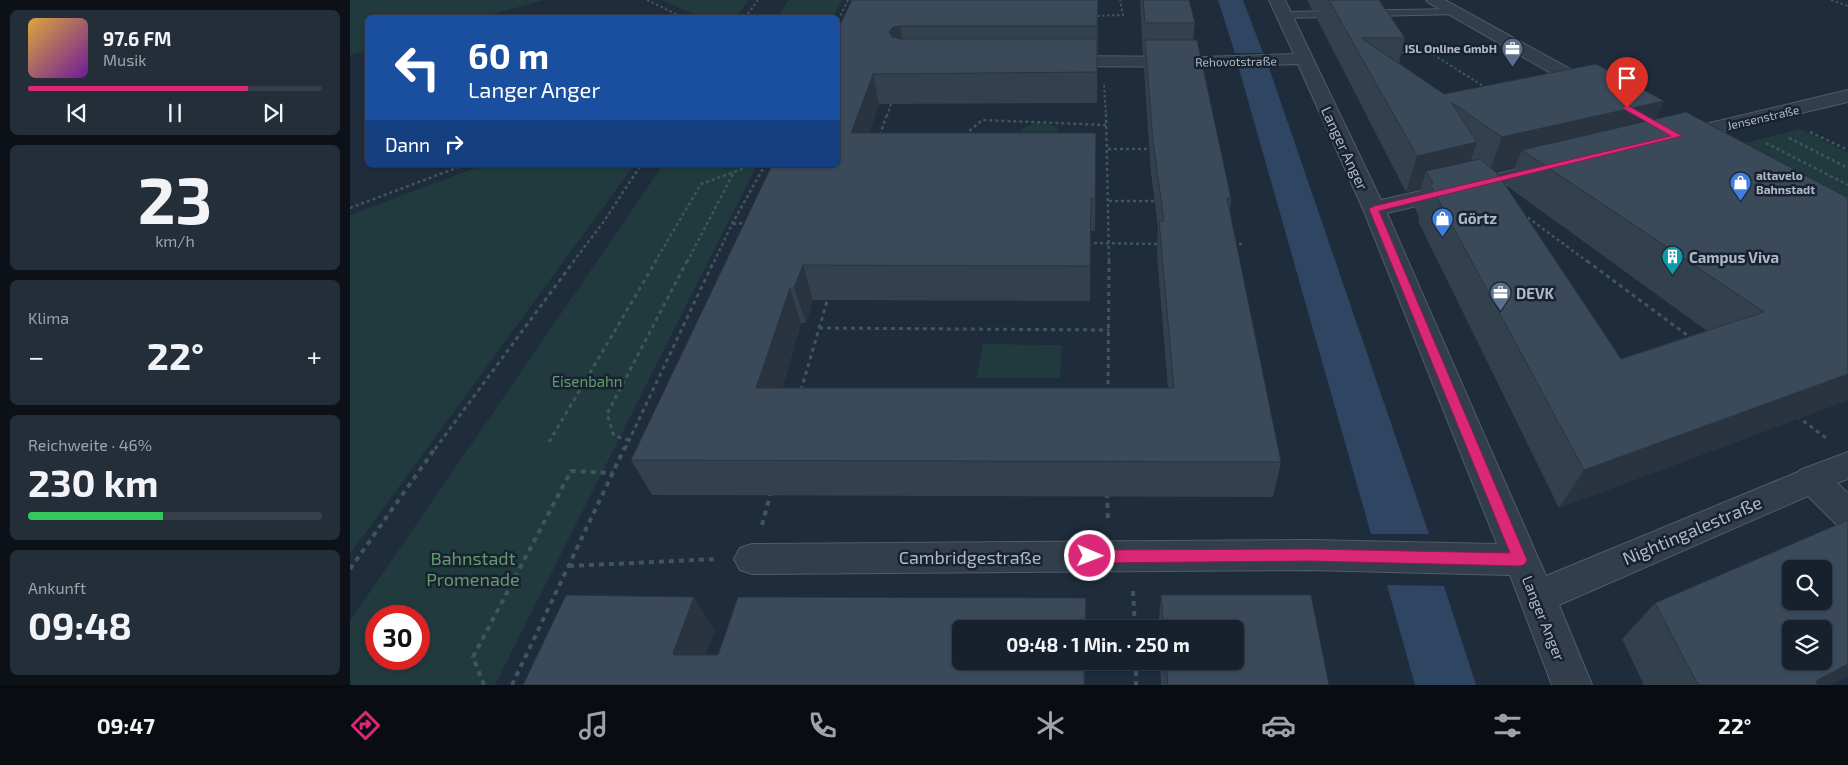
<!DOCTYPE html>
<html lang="de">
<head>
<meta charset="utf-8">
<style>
  :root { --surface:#17212d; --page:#242e39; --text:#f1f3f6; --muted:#9ea3aa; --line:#363e49; --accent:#db2777 }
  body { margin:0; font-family:"Exo 2",sans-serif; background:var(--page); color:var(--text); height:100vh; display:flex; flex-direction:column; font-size:19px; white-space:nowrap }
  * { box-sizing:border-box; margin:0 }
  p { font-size:16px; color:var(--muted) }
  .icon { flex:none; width:28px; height:28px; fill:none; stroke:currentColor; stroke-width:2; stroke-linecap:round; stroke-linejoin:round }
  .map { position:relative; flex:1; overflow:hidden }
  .details { display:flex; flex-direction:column; gap:10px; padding:10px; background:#0d1219; width:350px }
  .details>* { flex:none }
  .banner { position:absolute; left:15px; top:15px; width:475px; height:152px; border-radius:8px; box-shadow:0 1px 4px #0004,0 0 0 1px var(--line); background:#1a4fa0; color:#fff; overflow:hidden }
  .controls { position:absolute; left:1432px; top:560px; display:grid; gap:10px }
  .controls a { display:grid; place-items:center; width:50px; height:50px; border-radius:8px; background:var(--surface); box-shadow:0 1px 4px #0004,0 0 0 1px var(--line); font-size:25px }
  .speed { position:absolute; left:15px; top:605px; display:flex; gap:10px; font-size:25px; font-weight:700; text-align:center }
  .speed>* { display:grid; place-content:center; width:65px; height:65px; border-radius:50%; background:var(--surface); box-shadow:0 1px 4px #0004,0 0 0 1px var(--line); line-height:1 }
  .speed .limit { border:8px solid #d22; background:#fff; color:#111 }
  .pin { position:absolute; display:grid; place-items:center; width:42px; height:42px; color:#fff; margin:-51px -21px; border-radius:50% 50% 50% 0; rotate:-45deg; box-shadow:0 0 5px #0007 }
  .pin .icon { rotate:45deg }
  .me { position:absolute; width:55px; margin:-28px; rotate:91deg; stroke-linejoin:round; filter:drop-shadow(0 0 4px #0008) }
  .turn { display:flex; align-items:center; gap:18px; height:105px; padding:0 20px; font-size:22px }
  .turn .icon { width:65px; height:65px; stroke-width:2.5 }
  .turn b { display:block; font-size:35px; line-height:42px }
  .then { display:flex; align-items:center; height:48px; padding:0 20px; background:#0003; gap:10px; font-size:19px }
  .big { font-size:38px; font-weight:700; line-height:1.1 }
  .details .card { flex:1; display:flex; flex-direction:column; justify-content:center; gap:8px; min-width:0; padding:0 18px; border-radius:8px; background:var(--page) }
  .details .dial { align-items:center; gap:0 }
  .dial b { font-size:65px; line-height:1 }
  .song { display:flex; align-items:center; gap:15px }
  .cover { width:60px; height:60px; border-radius:8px; background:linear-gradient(135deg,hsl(40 70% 55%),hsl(280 70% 35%)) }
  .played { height:5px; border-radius:2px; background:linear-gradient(90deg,var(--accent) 75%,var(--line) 75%) }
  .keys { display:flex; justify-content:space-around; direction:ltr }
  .heat { display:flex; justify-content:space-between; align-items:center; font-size:28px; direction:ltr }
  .charge { height:8px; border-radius:4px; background:linear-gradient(90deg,#34c759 46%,var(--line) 0) }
  .trip { position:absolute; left:602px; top:620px; width:292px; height:50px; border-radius:8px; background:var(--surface); box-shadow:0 1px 4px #0004,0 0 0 1px var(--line); font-weight:700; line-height:50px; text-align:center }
  .tabs { display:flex; height:80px; justify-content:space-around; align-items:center; background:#090d12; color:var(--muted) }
  .tabs .icon { width:35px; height:35px }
  .tabs .selected { color:var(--accent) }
  .tabs b { font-size:22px; color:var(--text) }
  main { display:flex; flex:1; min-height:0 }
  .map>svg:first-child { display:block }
</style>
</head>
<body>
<main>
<section class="details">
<div class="card">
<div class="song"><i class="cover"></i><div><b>97.6 FM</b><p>Musik</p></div></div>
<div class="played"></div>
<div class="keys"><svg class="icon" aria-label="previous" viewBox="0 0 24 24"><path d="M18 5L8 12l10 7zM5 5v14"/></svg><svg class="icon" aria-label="pause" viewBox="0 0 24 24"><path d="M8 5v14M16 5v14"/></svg><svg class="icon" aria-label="next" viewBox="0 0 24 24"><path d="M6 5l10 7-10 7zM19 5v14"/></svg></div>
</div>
<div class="card dial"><b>23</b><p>km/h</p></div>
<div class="card"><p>Klima</p>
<div class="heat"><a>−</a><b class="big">22°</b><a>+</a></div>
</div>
<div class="card"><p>Reichweite · 46%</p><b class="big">230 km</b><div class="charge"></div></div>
<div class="card"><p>Ankunft</p><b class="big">09:48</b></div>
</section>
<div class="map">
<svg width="1498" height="685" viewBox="0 0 1498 685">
  <rect width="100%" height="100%" fill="#1f2c3c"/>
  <path fill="#213a3d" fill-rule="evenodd" d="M0,0H194L133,17L18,18L17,50L0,55Z
    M311,0H399L386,17H350Z
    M439,0H492L483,17H427Z
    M689,123C697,124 707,124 710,133L668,134L674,127Z
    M1450,129L1498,153V226L1387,145Z
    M133,165H284L0,554V215Z
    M313,165H407L145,685H0V621ZM26,616H69V659H26Z
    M633,344L712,345L710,378H627Z"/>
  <path fill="#2f4663" d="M868,0H893L913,53H885Z
    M888,65H918L1079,534H1021Z
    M1037,585L1094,586L1126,685H1065Z"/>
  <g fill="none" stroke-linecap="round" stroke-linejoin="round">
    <defs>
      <path id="lane" d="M1105,9L1109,10L1110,12L1109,14L934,18L929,15L934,12Z"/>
      <path id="street" d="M919,0H935L1031,200L1198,162L1206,163L1209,168L1206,173L1037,213L1196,576L1448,472L1450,470L1498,452V479L1487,483L1498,493V528L1486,524L1458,496L1209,605L1242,685H1202L1160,575L960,570L402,574L390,570L384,559L390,548L402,544L960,540L1147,544L1013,209L948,64L853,67L710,66L704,65L701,61L704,57L710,56L853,57L944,54Z
        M1076,0H1095L1251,86L1253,90L1251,94L1244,96L1237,94L1079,3Z
        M1498,90V102L1329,142L1322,140L1319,136L1322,132Z"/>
    </defs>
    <use href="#lane" stroke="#515b69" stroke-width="2"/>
    <use href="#street" stroke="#515b69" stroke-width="2"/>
    <path stroke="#3f575a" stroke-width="2" stroke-dasharray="2.5 2.5" stroke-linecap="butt" d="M297,0L334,18
      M1481,0L1498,6
      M747,16L773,15L770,0
      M395,18L408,0
      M488,20L498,0
      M1079,52L1138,89
      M1047,53L1119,51
      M754,85L756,116
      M537,116L542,101"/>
    <path stroke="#3f575a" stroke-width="2.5" stroke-dasharray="3 3" stroke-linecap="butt" d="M756,114L759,262
      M1460,132L1498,150
      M530,135L537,114
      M615,135L632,120L756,125
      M1439,138L1498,168
      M1416,143L1498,185
      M758,149H800
      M759,201H805
      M0,208L114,165
      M1173,214L1238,262
      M383,224L396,223
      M738,243L810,244
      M883,244H893
      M223,262L252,224L291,165
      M305,262L351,184L403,165
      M337,262L384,172
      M364,262L382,224L415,165"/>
    <path stroke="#3f575a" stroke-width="3" stroke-dasharray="4 4" stroke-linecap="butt" d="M1237,261L1341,338
      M469,328L759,330
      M451,390L478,298
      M758,392L759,261
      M1447,416L1476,438
      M279,440L264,436L257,414L337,261
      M199,442L306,261
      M85,449L224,261
      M275,449L364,261"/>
    <path stroke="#3f575a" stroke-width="4" stroke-dasharray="5 5" stroke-linecap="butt" d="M757,493L758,522
      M412,525L421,492
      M219,566L367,559
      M0,569L86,447
      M783,591L785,629
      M786,661V685
      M134,685L123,657L221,471L263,473
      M162,685L275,447"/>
    <use href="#lane" fill="#333e4c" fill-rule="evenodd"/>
    <use href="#street" fill="#333e4c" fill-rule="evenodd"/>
  </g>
  <path fill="#33404e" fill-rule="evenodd" d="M502,0H748L747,103L529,104L519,133L746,165L745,231H741L740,301L463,300L456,323H451L432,388H818L807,255L808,227L801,173L794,69L795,55H793L790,0H839L845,23L843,40L881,198L880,211L931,462L923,497L302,495L281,460Z
    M957,0H1029L1055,38L1049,63L1094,94L1314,101L1305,119L1498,198V400L1209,508L1068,221L1069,217L1065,208L1071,189L1056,192L967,19L969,10H962ZM1165,167L1157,186L1357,331L1271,359L1145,171Z
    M1498,520V676L1480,685H1294L1272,639L1305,603Z
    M811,595H961L979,685H811L810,661H886V629H808Z"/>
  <path fill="#293440" d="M550,26L555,54L539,32L543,27Z
    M523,74L529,104L508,165L501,133Z
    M1314,101L1297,135L1172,150L1165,167L1139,173L1152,137Z
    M746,133V165L745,231V198Z
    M1127,142L1115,178L1083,183L1076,171L1071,189L1056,192L1067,156Z
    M741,198V231L740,301V266Z
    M453,265L463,300L456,323L444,288Z
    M440,288L451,323L421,423L406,388Z
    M1498,374V400L1209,508L1234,470Z
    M344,597L365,630L346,684L323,653Z
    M736,598L737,629H735Z
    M734,661H736L735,685H734Z
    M1498,664V676L1480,685H1460L1466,681Z"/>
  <path fill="#3b4a5b" stroke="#293440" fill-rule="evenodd" d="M502,0H748L747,26H550L543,27L539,32L542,37L550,39H747V72L523,74L501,133H746L745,198H741L740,266L453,265L444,288H440L406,388H824L809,221H814L803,141L795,40H847L881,198H877L931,462L281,460L422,165H488V29Z
    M793,0H839L845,23H795Z
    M979,0H1029L1055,38H1011L1094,94L1246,64L1314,101L1152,137L1101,102L1127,142L1067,156Z
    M1336,112L1498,198V374L1234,470L1080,184L1083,183L1076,171L1130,159L1148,174L1271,359L1414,312L1172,150Z
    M1498,520V664L1466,681L1468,685H1348L1305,603ZM1441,569H1474V601H1441ZM1441,629H1474V661H1441Z
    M216,595L344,597L323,653L324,655H368L388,597L736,598L735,629H611V661H734V685H173Z
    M811,595H961L979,685H818L816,661H886V629H814Z"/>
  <path fill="#db2777" stroke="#8e194d" d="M1277,105L1332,136L1029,211L1177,560L1175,564L1170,566L960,561L740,563L734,561L732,556L734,552L740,550L960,549L1160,553L1019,209L1024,206L1321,136L1274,109L1273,108Z"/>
  <defs>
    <symbol id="office-pin" viewBox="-11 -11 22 30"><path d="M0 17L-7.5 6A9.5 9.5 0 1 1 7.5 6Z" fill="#5c6f8a" stroke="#192330"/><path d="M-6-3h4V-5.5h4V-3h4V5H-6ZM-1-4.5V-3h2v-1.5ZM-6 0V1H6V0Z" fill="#fff"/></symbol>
    <symbol id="shop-pin" viewBox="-11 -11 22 30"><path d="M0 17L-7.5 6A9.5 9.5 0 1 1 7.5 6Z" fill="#3f7fe0" stroke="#192330"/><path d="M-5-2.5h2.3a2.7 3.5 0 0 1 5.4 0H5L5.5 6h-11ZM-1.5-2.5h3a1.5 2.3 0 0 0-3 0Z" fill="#fff"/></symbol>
    <symbol id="building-pin" viewBox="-11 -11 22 30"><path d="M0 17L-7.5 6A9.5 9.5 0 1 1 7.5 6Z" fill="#0f9aa8" stroke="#192330"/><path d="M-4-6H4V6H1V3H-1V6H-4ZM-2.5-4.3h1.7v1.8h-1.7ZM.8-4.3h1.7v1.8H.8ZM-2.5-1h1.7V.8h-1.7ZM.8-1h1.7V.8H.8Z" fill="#fff"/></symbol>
  </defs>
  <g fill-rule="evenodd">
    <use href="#office-pin" x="1150" y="36" width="25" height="34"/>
    <use href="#shop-pin" x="1378" y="170" width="25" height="34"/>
    <use href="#shop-pin" x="1080" y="206" width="25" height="34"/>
    <use href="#building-pin" x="1310" y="244" width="25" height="34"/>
    <use href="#office-pin" x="1138" y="280" width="25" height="34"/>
  </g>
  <g text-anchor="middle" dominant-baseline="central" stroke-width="5" stroke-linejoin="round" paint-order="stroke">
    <g font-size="12" font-weight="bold" fill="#aeb8c8" stroke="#192330" text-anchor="end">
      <text x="1147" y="48">ISL Online GmbH</text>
      <text x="1406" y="175" text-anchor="start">altavelo<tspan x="1406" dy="14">Bahnstadt</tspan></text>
    </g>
    <g font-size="12" fill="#aeb8c8" stroke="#192330">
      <text transform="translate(886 61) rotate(-1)">Rehovotstraße</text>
      <text transform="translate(1413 117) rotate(-13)">Jensenstraße</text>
    </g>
    <g font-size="15" fill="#aeb8c8" stroke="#192330">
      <text transform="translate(995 148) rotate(65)">Langer Anger</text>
      <text transform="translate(1194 618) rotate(68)">Langer Anger</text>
    </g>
    <g font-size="15" font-weight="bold" fill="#aeb8c8" stroke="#192330" text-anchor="start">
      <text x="1108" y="218">Görtz</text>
      <text x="1339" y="257">Campus Viva</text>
      <text x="1166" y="293">DEVK</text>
    </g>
    <g font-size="15" fill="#639b6f" stroke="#192330">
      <text x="237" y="381">Eisenbahn</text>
    </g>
    <g font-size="18" fill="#aeb8c8" stroke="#192330">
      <text transform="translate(1342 530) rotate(-23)">Nightingalestraße</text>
      <text x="620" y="557">Cambridgestraße</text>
    </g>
    <g font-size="18" fill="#639b6f" stroke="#192330">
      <text x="123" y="558">Bahnstadt<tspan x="123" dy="21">Promenade</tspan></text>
    </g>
  </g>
</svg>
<div class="controls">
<a><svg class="icon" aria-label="search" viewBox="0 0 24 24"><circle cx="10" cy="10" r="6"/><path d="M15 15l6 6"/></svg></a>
<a><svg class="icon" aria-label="layers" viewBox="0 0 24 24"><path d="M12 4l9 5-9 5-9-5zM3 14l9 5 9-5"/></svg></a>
</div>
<div class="speed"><div class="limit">30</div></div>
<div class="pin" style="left:1277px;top:108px;background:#d93025"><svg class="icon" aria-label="arrive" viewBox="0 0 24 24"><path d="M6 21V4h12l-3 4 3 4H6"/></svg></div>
<svg class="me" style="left:740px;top:556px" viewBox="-20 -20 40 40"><circle r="17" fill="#db2777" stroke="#fff" stroke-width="3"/><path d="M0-11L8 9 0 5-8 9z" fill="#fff"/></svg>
<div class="trip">09:48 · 1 Min. · 250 m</div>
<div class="banner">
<div class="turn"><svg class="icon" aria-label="left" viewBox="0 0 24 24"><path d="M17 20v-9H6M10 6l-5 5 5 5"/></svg><div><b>60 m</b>Langer Anger</div></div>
<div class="then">Dann<svg class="icon" aria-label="right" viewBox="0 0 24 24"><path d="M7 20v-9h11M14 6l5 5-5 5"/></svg></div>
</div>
</div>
</main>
<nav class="tabs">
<b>09:47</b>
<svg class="icon selected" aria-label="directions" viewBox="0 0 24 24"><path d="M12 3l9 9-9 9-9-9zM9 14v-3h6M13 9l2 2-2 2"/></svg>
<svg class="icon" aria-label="music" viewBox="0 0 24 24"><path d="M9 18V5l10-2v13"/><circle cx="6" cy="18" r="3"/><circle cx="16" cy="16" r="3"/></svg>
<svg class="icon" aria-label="phone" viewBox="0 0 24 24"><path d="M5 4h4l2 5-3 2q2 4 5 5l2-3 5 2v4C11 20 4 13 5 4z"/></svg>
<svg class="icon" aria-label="climate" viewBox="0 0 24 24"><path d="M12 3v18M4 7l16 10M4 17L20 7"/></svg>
<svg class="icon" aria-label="car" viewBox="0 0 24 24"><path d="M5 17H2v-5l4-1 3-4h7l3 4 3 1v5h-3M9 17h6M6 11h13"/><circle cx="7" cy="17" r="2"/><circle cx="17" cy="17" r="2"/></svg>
<svg class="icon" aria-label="filters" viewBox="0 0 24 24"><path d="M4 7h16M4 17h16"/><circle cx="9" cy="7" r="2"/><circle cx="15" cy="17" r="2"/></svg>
<b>22°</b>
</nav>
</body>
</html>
